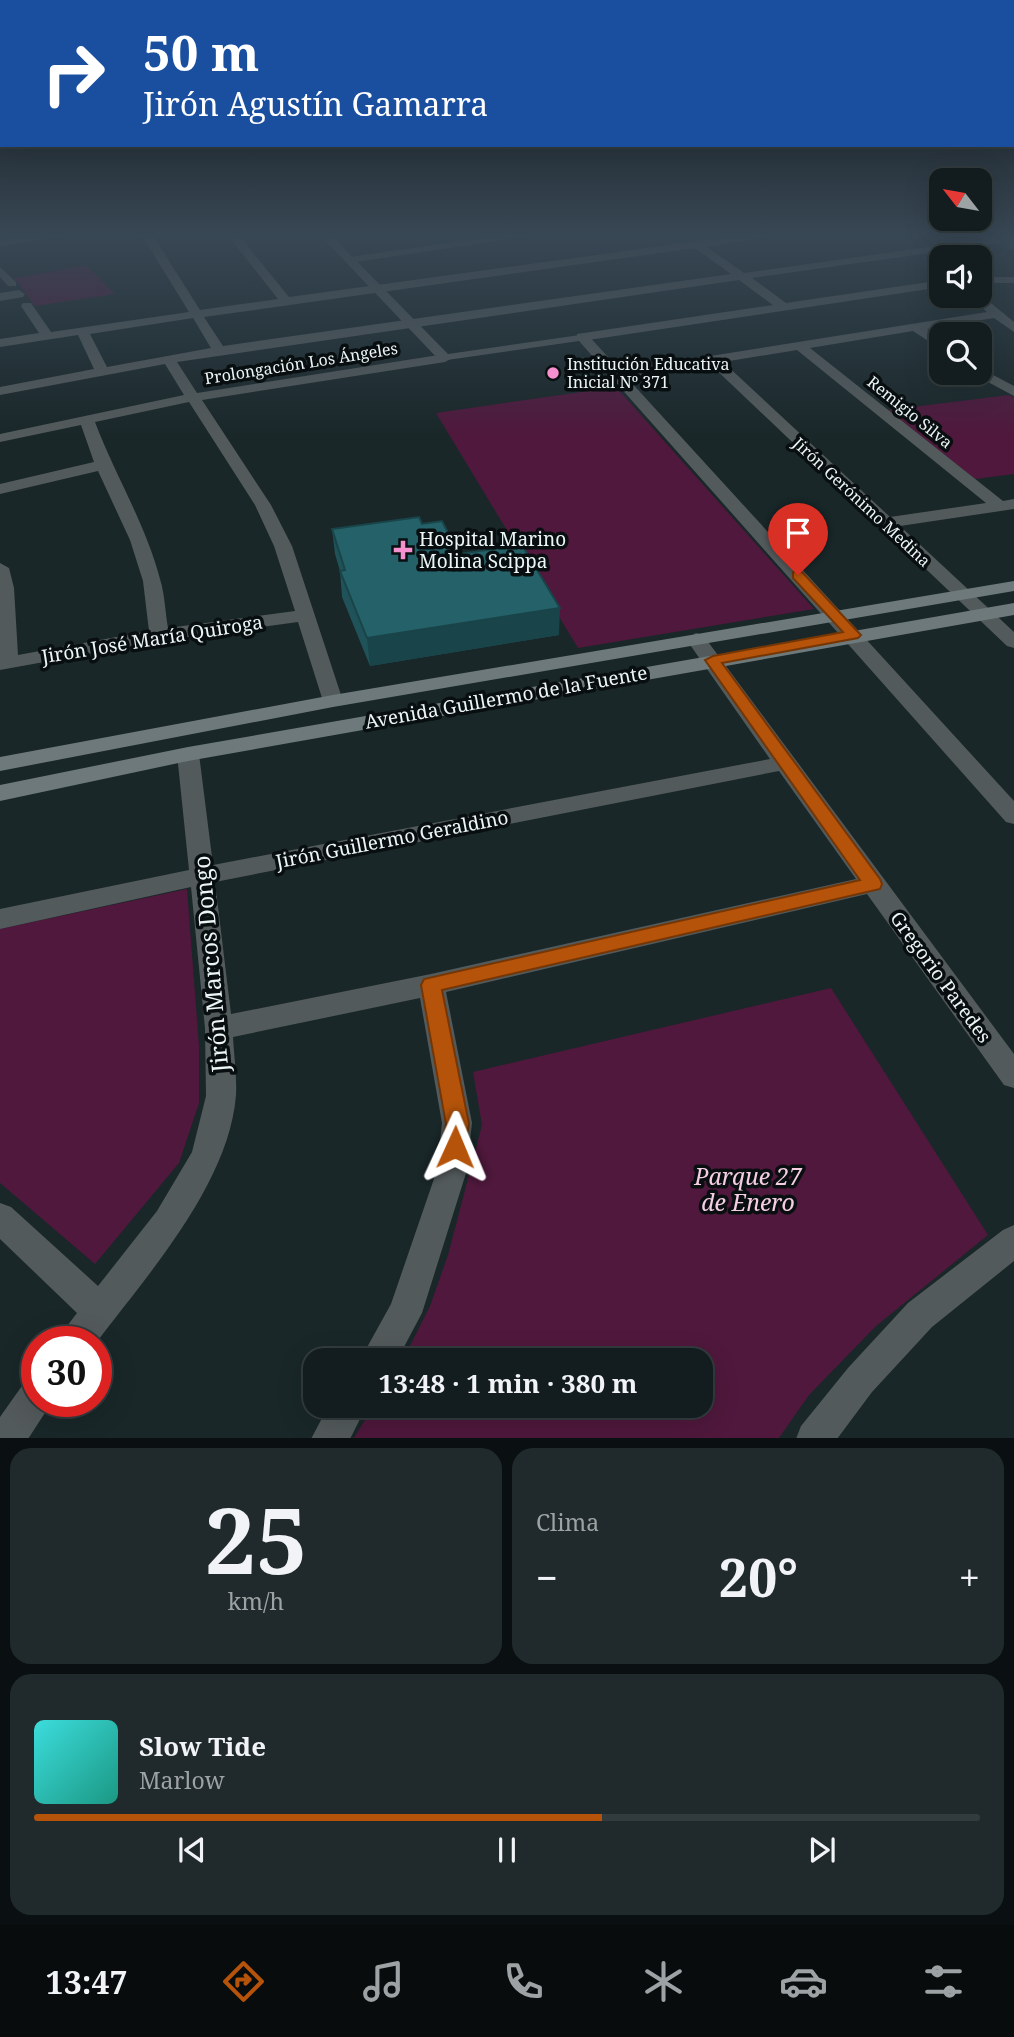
<!DOCTYPE html>
<html lang="es">
<head>
<meta charset="utf-8">
<style>
  :root { --surface:#131d1f; --page:#202a2c; --text:#f1f3f6; --muted:#9da2a4; --line:#323b3d; --accent:#b45309 }
  body { margin:0; font-family:"Noto Serif",serif; background:var(--page); color:var(--text); height:100vh; display:flex; flex-direction:column; font-size:26px; white-space:nowrap }
  * { box-sizing:border-box; margin:0 }
  p { font-size:23px; color:var(--muted) }
  .icon { flex:none; width:38px; height:38px; fill:none; stroke:currentColor; stroke-width:2; stroke-linecap:round; stroke-linejoin:round }
  .map { position:relative; height:1438px; overflow:hidden }
  .side { display:flex; flex-direction:column; gap:10px; padding:10px; background:#0a1011; flex:1 }
  .side>* { flex:none }
  .top-card { position:absolute; left:0px; top:0px; width:1015px; height:147px; box-shadow:0 7px 28px #0002,0 0 0 2px var(--line); background:#1a4fa0; color:#fff; overflow:hidden }
  .needle { width:46px; rotate:301deg }
  .controls { position:absolute; left:929px; top:168px; display:grid; gap:14px }
  .controls a { display:grid; place-items:center; width:63px; height:63px; border-radius:14px; background:var(--surface); box-shadow:0 7px 28px #0002,0 0 0 2px var(--line); font-size:35px }
  .speed { position:absolute; left:21px; top:1326px; display:flex; gap:14px; font-size:35px; font-weight:700; text-align:center }
  .speed>* { display:grid; place-content:center; width:91px; height:91px; border-radius:50%; background:var(--surface); box-shadow:0 7px 28px #0002,0 0 0 2px var(--line); line-height:1 }
  .speed .limit { border:10px solid #d22; background:#fff; color:#111 }
  .pin { position:absolute; display:grid; place-items:center; width:60px; height:60px; color:#fff; margin:-72px -30px; border-radius:50% 50% 50% 0; rotate:-45deg; box-shadow:0 0 7px #0007 }
  .pin .icon { rotate:45deg }
  .me { position:absolute; width:77px; margin:-38px; rotate:1deg; stroke-linejoin:round; filter:drop-shadow(0 0 5px #0008) }
  .turn { display:flex; align-items:center; gap:24px; height:147px; padding:0 28px; font-size:32px }
  .turn .icon { width:91px; height:91px; stroke-width:2.5 }
  .turn b { display:block; font-size:49px; line-height:60px }
  .big { font-size:52px; font-weight:700; line-height:1.1 }
  .side .card { flex:1; display:flex; flex-direction:column; justify-content:center; gap:10px; min-width:0; padding:0 24px; border-radius:21px; background:var(--page) }
  .side .dial { align-items:center; gap:0 }
  .dial b { font-size:91px; line-height:1 }
  .song { display:flex; align-items:center; gap:21px }
  .cover { width:84px; height:84px; border-radius:10px; background:linear-gradient(135deg,hsl(180 70% 55%),hsl(170 70% 35%)) }
  .played { height:7px; border-radius:4px; background:linear-gradient(90deg,var(--accent) 60%,var(--line) 60%) }
  .keys { display:flex; justify-content:space-around; direction:ltr }
  .heat { display:flex; justify-content:space-between; align-items:center; font-size:38px; direction:ltr }
  .side .tiles { flex:1; display:grid; gap:10px; grid-template-columns:1fr 1fr }
  .card:last-child { grid-column:span 2 }
  .trip { position:absolute; left:303px; top:1348px; width:410px; height:70px; border-radius:21px; background:var(--surface); box-shadow:0 7px 28px #0002,0 0 0 2px var(--line); font-weight:700; line-height:70px; text-align:center }
  .dock { display:flex; height:112px; justify-content:space-around; align-items:center; background:#080c0c; color:var(--muted) }
  .dock .icon { width:49px; height:49px }
  .dock .selected { color:var(--accent) }
  .dock b { font-size:32px; color:var(--text) }
  .map>svg:first-child { display:block }
</style>
</head>
<body>
<div class="map">
<svg width="1014" height="1439" viewBox="0 0 1014 1439">
  <rect width="100%" height="100%" fill="#192729"/>
  <path fill="#4f183c" d="M86,265L115,294L35,306L14,278Z
    M616,387L814,609L578,648L436,413Z
    M1009,395L1014,398V474L975,479L888,410Z
    M187,889L199,1046V1103L179,1163L95,1264L0,1183V929Z
    M831,988L988,1235L876,1326L809,1395L779,1438H354L374,1405H700V1360H403L430,1306L448,1255L482,1125L473,1072Z"/>
  <g fill="none" stroke-linecap="round" stroke-linejoin="round">
    <path fill="#535a5b" fill-rule="evenodd" d="M44,234H79L0,246V240Z
      M141,234H152L200,310L278,299L227,234H238L289,297L750,234H782L707,247L744,273L1014,235V241L752,278L786,303L942,280V287L582,341L577,340V334L773,305L739,280L177,362L197,393L445,354L452,358L445,362L202,400L271,505L292,546L343,701L340,705H326L323,701L298,622L159,641L0,670V563L9,568L14,588L18,655L149,631L143,581L130,540L98,471L0,494V484L94,462L81,425L0,442V434L184,395L165,364L0,395V387L94,369L78,335L0,347V339L39,333L21,306L23,303H31L51,332L189,312ZM695,248L731,274L223,346L204,317ZM193,318L211,348L107,367L90,334ZM189,402L255,505L274,546L295,611L168,628C165,612 165,595 160,579C146,525 115,475 95,422Z
      M511,234H542L349,263L343,260L349,257Z
      M0,267L16,282V286H8L0,277Z
      M980,277H1014V283H980Z
      M19,290L25,294L23,297L0,301V293Z
      M980,294L1014,322V332L994,318L927,329L942,340V350L913,331L810,348L1003,501L1014,499V509L900,526L1014,632V648L1007,646L710,364L616,379L609,375L616,371L987,312L969,296ZM797,350L986,503L890,517L723,362Z
      M980,368L1014,386V396L975,375L974,373H980Z
      M696,633L703,635L1014,1054V1088L1004,1085L867,894L446,992L472,1123L467,1170L422,1313L397,1360H360L391,1304L437,1170L442,1123L420,998L233,1037C234,1056 237,1076 236,1095C229,1184 148,1274 96,1343L59,1342L64,1330L77,1313L0,1239V1203L11,1207L98,1286L157,1211L192,1152L206,1096L205,1028L191,887L0,929V909L189,870L177,754L180,749H196L199,754L213,865L770,759L686,639ZM779,771L856,879L431,974L231,1014L215,882Z
      M1014,1225V1261L932,1327L872,1392L837,1439H796L801,1426L848,1368L908,1303L1003,1230Z
      M37,1378V1402H52L28,1439H0V1417L24,1383Z
      M329,1405H367L350,1439H311Z"/>
    <path fill="#535a5b" fill-rule="evenodd" d="M319,234H330L448,354L587,334L1014,801V824L1006,822L579,341L440,361Z"/>
    <path fill="#6d797a" fill-rule="evenodd" d="M1014,581V591L333,707L0,771V757L333,695Z
      M1014,603V615L188,761L0,801V785L188,747Z"/>
  </g>
  <path fill="#1f5359" d="M1003,234H1014V249H1004L1000,246Z
    M422,524L459,554L559,635L370,666L342,597L340,571L335,554L332,529Z"/>
  <path fill="#194449" d="M560,608L559,635L370,666L367,638Z"/>
  <path fill="#246168" stroke="#194449" stroke-width="2" d="M419,517L422,524L442,521L459,554L522,545L560,608L367,638L340,571L345,570L332,529Z"/>
  <linearGradient id="sky" x2="0" y2="1"><stop stop-color="#0e1517"/><stop offset="0.54" stop-color="#384754"/><stop offset="1" stop-color="#384754" stop-opacity="0"/></linearGradient>
  <rect width="1014" height="436" fill="url(#sky)"/>
  <path fill="#b45309" stroke="#753606" stroke-width="2" d="M798,571L802,572L858,632L861,635L858,638L722,663L880,879L882,884L880,889L442,990L469,1124L463,1154L455,1157L447,1154L443,1147L446,1124L421,985L424,979L860,880L705,660L713,656L843,632L793,578V572Z"/>
  <g fill="#f790ce" stroke="#090f10" stroke-width="2.5">
    <circle cx="553" cy="373" r="7"/>
    <path d="M399.5 539.5h7v7h7v7h-7v7h-7v-7h-7v-7h7z"/>
  </g>
  <g text-anchor="middle" dominant-baseline="central" stroke-width="7" stroke-linejoin="round" paint-order="stroke">
    <g font-size="16" fill="#ecf6f7" stroke="#090f10">
      <text transform="translate(301 363) rotate(-9)">Prolongación Los Ángeles</text>
      <text transform="translate(910 412) rotate(39)">Remigio Silva</text>
      <text transform="translate(862 502) rotate(43)">Jirón Gerónimo Medina</text>
    </g>
    <g font-size="16" fill="#ecf6f7" stroke="#090f10" text-anchor="start">
      <text x="567" y="364">Institución Educativa<tspan x="567" dy="18">Inicial Nº 371</tspan></text>
    </g>
    <g font-size="19" fill="#ecf6f7" stroke="#090f10" text-anchor="start">
      <text x="419" y="539">Hospital Marino<tspan x="419" dy="22">Molina Scippa</tspan></text>
    </g>
    <g font-size="19" fill="#ecf6f7" stroke="#090f10">
      <text transform="translate(152 639) rotate(-9)">Jirón José María Quiroga</text>
      <text transform="translate(506 697) rotate(-10)">Avenida Guillermo de la Fuente</text>
      <text transform="translate(392 839) rotate(-11)">Jirón Guillermo Geraldino</text>
      <text transform="translate(941 977) rotate(54)">Gregorio Paredes</text>
    </g>
    <g font-size="23" fill="#ecf6f7" stroke="#090f10">
      <text transform="translate(210 964) rotate(-95)">Jirón Marcos Dongo</text>
    </g>
    <g font-size="23" font-style="italic" fill="#f6cee4" stroke="#090f10">
      <text x="748" y="1176">Parque 27<tspan x="748" dy="26">de Enero</tspan></text>
    </g>
  </g>
</svg>
<div class="controls">
<a><svg class="needle" viewBox="-14 -14 28 28"><path d="M0-13l5 13h-10z" fill="#e53935"/><path d="M0 13l5-13h-10z" fill="#9da2a4"/></svg></a>
<a><svg class="icon" aria-label="sound" viewBox="0 0 24 24"><path d="M4 9h4l5-4v14l-5-4H4zM17 9q2 3 0 6"/></svg></a>
<a><svg class="icon" aria-label="search" viewBox="0 0 24 24"><circle cx="10" cy="10" r="6"/><path d="M15 15l6 6"/></svg></a>
</div>
<div class="speed"><div class="limit">30</div></div>
<div class="pin" style="left:798px;top:575px;background:#d93025"><svg class="icon" aria-label="arrive" viewBox="0 0 24 24"><path d="M6 21V4h12l-3 4 3 4H6"/></svg></div>
<svg class="me" style="left:455px;top:1147px" viewBox="-20 -20 40 40"><path d="M0-17L14 15 0 8-14 15z" fill="#b45309" stroke="#fff" stroke-width="4"/></svg>
<div class="trip">13:48 · 1 min · 380 m</div>
<div class="top-card">
<div class="turn"><svg class="icon" aria-label="right" viewBox="0 0 24 24"><path d="M7 20v-9h11M14 6l5 5-5 5"/></svg><div><b>50 m</b>Jirón Agustín Gamarra</div></div>
</div>
</div>
<section class="side">
<div class="tiles">
<div class="card dial"><b>25</b><p>km/h</p></div>
<div class="card"><p>Clima</p>
<div class="heat"><a>−</a><b class="big">20°</b><a>+</a></div>
</div>
<div class="card">
<div class="song"><i class="cover"></i><div><b>Slow Tide</b><p>Marlow</p></div></div>
<div class="played"></div>
<div class="keys"><svg class="icon" aria-label="previous" viewBox="0 0 24 24"><path d="M18 5L8 12l10 7zM5 5v14"/></svg><svg class="icon" aria-label="pause" viewBox="0 0 24 24"><path d="M8 5v14M16 5v14"/></svg><svg class="icon" aria-label="next" viewBox="0 0 24 24"><path d="M6 5l10 7-10 7zM19 5v14"/></svg></div>
</div>
</div>
</section>
<nav class="dock">
<b>13:47</b>
<svg class="icon selected" aria-label="directions" viewBox="0 0 24 24"><path d="M12 3l9 9-9 9-9-9zM9 14v-3h6M13 9l2 2-2 2"/></svg>
<svg class="icon" aria-label="music" viewBox="0 0 24 24"><path d="M9 18V5l10-2v13"/><circle cx="6" cy="18" r="3"/><circle cx="16" cy="16" r="3"/></svg>
<svg class="icon" aria-label="phone" viewBox="0 0 24 24"><path d="M5 4h4l2 5-3 2q2 4 5 5l2-3 5 2v4C11 20 4 13 5 4z"/></svg>
<svg class="icon" aria-label="climate" viewBox="0 0 24 24"><path d="M12 3v18M4 7l16 10M4 17L20 7"/></svg>
<svg class="icon" aria-label="car" viewBox="0 0 24 24"><path d="M5 17H2v-5l4-1 3-4h7l3 4 3 1v5h-3M9 17h6M6 11h13"/><circle cx="7" cy="17" r="2"/><circle cx="17" cy="17" r="2"/></svg>
<svg class="icon" aria-label="filters" viewBox="0 0 24 24"><path d="M4 7h16M4 17h16"/><circle cx="9" cy="7" r="2"/><circle cx="15" cy="17" r="2"/></svg>
</nav>
</body>
</html>
